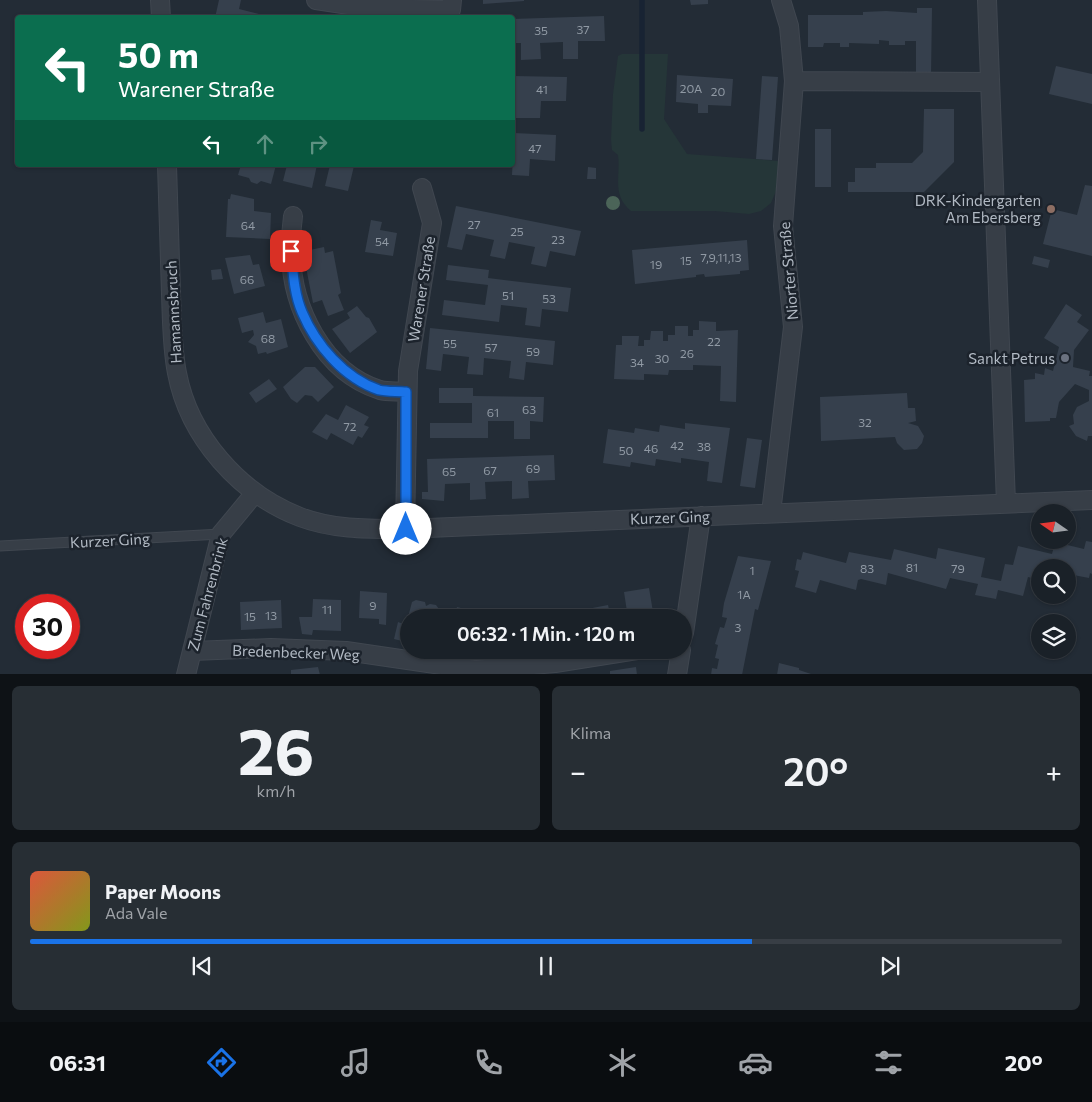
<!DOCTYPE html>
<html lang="de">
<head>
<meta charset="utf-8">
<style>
  :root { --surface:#1a2128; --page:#272e34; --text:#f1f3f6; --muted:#9fa3a8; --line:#383e45; --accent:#1a73e8 }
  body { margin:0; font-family:Commissioner,sans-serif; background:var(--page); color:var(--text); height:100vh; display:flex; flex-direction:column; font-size:19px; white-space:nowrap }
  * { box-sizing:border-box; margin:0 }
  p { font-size:16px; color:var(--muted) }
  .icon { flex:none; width:28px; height:28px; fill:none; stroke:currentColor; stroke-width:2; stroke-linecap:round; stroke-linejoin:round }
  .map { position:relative; height:674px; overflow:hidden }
  .details { display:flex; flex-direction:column; gap:12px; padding:12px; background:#0e1216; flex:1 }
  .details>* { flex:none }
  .top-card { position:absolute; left:15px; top:15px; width:500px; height:152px; border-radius:5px; box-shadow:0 1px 4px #0004,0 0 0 1px var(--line); background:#0b6e4f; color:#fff; overflow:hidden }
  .needle { width:32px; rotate:284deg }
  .controls { position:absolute; left:1031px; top:504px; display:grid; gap:10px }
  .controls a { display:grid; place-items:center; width:45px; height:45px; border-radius:50%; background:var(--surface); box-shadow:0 1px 4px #0004,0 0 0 1px var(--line); font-size:25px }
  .speed { position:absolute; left:15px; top:594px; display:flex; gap:10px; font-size:25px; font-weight:700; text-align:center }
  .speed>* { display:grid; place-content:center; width:65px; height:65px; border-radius:50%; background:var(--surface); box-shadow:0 1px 4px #0004,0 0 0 1px var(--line); line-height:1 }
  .speed .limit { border:8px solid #d22; background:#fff; color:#111 }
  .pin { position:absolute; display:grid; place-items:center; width:42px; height:42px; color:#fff; margin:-21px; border-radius:10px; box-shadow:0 2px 8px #0006 }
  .me { position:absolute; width:55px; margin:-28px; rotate:0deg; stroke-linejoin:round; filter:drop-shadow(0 0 4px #0008) }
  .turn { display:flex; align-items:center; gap:18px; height:105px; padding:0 20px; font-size:22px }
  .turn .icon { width:65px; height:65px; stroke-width:2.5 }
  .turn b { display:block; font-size:35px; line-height:42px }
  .lanes { display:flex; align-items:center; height:48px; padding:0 20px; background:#0003; justify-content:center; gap:25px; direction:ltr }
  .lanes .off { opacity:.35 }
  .big { font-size:38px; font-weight:600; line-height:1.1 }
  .details .tile { flex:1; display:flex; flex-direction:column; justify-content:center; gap:8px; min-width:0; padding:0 18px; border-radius:8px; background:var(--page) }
  .details .dial { align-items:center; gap:0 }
  .dial b { font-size:65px; line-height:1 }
  .song { display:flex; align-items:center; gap:15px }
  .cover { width:60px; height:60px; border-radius:8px; background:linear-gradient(135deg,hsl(10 70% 55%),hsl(70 70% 35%)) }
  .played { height:5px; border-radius:2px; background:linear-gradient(90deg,var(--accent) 70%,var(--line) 70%) }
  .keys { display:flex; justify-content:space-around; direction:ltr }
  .heat { display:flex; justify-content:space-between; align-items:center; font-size:28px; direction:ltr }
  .details .tiles { flex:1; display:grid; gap:12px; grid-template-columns:1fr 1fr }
  .tile:last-child { grid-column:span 2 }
  .trip { position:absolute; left:400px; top:609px; width:292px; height:50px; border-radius:25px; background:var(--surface); box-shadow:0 1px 4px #0004,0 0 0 1px var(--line); font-weight:600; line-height:50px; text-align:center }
  .tab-bar { display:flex; height:80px; justify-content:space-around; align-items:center; background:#0a0d10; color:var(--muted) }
  .tab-bar .icon { width:35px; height:35px }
  .tab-bar .active { color:var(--accent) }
  .tab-bar b { font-size:22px; color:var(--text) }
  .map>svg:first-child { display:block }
</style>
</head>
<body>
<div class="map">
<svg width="1092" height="675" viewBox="0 0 1092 675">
  <rect width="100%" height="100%" fill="#232c36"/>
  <path fill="#253638" d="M622,54H668L664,119L687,154L779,161L776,191L771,203L761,211L749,214L715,211H631C611,194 621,176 618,155L612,150L611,139L613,94L618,56Z"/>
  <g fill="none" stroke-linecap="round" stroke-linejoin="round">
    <path stroke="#182333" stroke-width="5.5" d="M642,129V0"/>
  </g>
  <path fill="#36404d" d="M219,0H241L239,9L259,14L258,18H215Z
    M483,0H524V1L483,4Z
    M690,0H708V4L691,5Z
    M917,8H932L931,76H916V41H905V45H889V41L879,40V44L849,43V47H840V43H824L823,47H808V15H863V12L886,11L917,13Z
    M604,16L605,41H578V59H563V42L540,43L541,59L521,60V43H512V19Z
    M1056,66L1092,74V104L1049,94Z
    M677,75L733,79L731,106L708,105V113H698V104L676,102Z
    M512,76L567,77L566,101H541L540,118H516V101H512Z
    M762,76L778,77L772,160L756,159Z
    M924,109H954V162L924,192H848V182H855V168H876V163H912L923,152Z
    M815,129H831V187H815Z
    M514,133L556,135L555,161L530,159L529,176L512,175Z
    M241,165H276L271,184L261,181L257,184L251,182L249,178L238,175Z
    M287,165H317L312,188L283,181Z
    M330,165L354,166L348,191L325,186Z
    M588,167L596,168V179H587Z
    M1085,185L1092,186V256L1043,244L1052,209L1077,215Z
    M231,194L254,199V211L271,213L270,239L226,237L228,199H230Z
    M456,206L581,231L575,256L550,251L546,267L531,264L535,247L509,242L505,259L490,256L494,240L466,234L462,250L447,247Z
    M371,220L382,222L380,230L397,233L393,256L365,252Z
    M747,240L749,270L740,271V274L705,277L704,274L696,275V277L635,284L632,250Z
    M324,247L325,253L333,251L341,293L338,295L344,310L328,316L322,300L313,303L304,257H306L305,251Z
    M250,255L253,265L259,264L265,286L234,294L225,258Z
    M1034,256L1050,260L1048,268L1032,264Z
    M448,265L489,270L488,278L571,288L568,312L542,309L540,327L525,325L527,308L501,305L499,322L442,315L444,300L485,305L488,285L446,280Z
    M221,269L223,279L212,280L211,270Z
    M1066,304L1082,315L1077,322L1089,330L1074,350L1073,367L1090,371L1089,376H1092V436H1088L1087,441L1076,436L1069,426L1074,424L1073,415L1077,407L1089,401V390L1075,384L1059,402L1056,418H1050V421L1025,422L1024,380L1035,379V373L1044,375L1045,368L1053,371L1059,347L1044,338Z
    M357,306L366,317L369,318L377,332L350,353L332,329L350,318L347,313Z
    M263,312L266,323L281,319L288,347L267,354L266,352L258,354L256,346L248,342L254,335L253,330L242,333L238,318Z
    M699,321L716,322V331L738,330L736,402L720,401L721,366L693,365V370H669L668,375L644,374V380L614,379L616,345H622V336H639L638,346H644V340H650L651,331H663V341H668V335H675V326H688V336H693V330H699Z
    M430,328L555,341L553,365L526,362L524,380L509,378L511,361L484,358L483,375L467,374L469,357L443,354L441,371L426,369Z
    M305,367H315L334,387L318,402L312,396L305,395L297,403L291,399L283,387Z
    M269,379L277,389L256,403L249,393Z
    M439,388H473V396L544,397L543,422L530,421V439H514V421H488V438H430V423H472V403H439Z
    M907,393L908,408H915L916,421L908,423L918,426L924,436L922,443L917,449L904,450L897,443L895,437L821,441L820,397Z
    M346,405L369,417L364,425L369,427L362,438L358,436L353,445L331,433L327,440L312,432L326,414L338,420Z
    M685,423L730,428L722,483L707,481L709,462L681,458V463L656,459L655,466L631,462L630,467L603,463L608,429L634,433L635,428L659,432L660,425L685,429Z
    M747,438L762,440L755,488L740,486Z
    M554,455L555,480L528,481L529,498L512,499V481L485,482L486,499L470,500V483L445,484L444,501L422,499V492H428L427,459Z
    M1086,541L1092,542V574L1090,573L1089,578L1068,574V568H1040V580L1028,577L1023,596L998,590L996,599L975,595L978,584L950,578L946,589L888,573L886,585L861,579L858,580L856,590L820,580L816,593L795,587L799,571L795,570L797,559L801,560L803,552L846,563L849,552L891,560L894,549L936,559L938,548L985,558L981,577L1001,581L1005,564L1013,565L1018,546L1052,554L1055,542L1084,549Z
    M738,556L771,561L758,610L755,609L742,675H711L712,668L717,669L719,659L715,658L718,645L715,644L720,627L724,628L727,618L722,617L724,603Z
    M649,588L654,618H628L624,592Z
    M360,591L387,593L386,625L379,624V619L359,618Z
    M313,599L341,600V631L313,630L312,635L302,634L299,617H312Z
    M281,600L282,628L241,630L240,602Z
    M416,600L425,602L426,606L430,604L436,605L439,609L437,618H409V636L403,634L402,641L394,639L398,622L406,625L412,602Z
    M608,605L611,618H583L582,610Z
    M457,607L485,614L484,618H454Z
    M779,663L799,668V670L814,675H777Z
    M318,667L320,675H291V670Z
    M636,667L637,675H610V671Z"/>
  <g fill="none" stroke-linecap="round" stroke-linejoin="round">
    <defs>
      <path id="lane" d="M0,546L221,534"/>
      <path id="street" d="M160,0L161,18
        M316,0L369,8L451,10L452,0
        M987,0L1006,503
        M794,81L989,82
        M167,165C168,208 170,251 171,294C172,320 172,348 177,373C189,437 240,494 300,517C334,530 370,529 405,529L1092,500
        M293,216C292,228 290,239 291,251C291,307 323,372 380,390C388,392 398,391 406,392
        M771,513L793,327L783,226L794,81L789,26L781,0
        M405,529L408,371L432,223L422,188
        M684,633L701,516
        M192,651L271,648L346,651L475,670L555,663L637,650
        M186,675L221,534L255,493
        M677,675L681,650"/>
    </defs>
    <use href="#lane" stroke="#404750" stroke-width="11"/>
    <use href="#street" stroke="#404750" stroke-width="20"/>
    <use href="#lane" stroke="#373e47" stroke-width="9"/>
    <use href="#street" stroke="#373e47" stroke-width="18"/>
  </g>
  <circle fill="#4b6458" cx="613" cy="203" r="7"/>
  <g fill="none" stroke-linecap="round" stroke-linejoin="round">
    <defs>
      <path id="route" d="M291,251C293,271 294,294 302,312C316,345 344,378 379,390C387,392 398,391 406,392V529"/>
    </defs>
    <use href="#route" stroke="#114b97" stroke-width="12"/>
    <use href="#route" stroke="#1a73e8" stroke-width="9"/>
  </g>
  <circle fill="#8d6e63" stroke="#1c232c" stroke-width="2" cx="1051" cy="209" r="5"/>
  <circle fill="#6b7280" stroke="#1c232c" stroke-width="2" cx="1065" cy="358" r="5"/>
  <g text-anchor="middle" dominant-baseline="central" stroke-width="5" stroke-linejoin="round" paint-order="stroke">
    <g font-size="12" fill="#9099a4">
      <text x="583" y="29">37</text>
      <text x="541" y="30">35</text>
      <text x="691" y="88">20A</text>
      <text x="542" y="89">41</text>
      <text x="718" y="91">20</text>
      <text x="535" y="148">47</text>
      <text x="474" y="224">27</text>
      <text x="248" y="225">64</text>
      <text x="517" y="231">25</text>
      <text x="558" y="239">23</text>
      <text x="382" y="241">54</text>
      <text x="721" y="257">7,9,11,13</text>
      <text x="686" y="260">15</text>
      <text x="656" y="264">19</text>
      <text x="247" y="279">66</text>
      <text x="508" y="295">51</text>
      <text x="549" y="298">53</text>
      <text x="268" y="338">68</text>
      <text x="714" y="341">22</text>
      <text x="450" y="343">55</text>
      <text x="491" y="347">57</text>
      <text x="533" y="351">59</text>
      <text x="687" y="353">26</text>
      <text x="662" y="358">30</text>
      <text x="637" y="362">34</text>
      <text x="529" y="409">63</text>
      <text x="493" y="412">61</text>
      <text x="865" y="422">32</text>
      <text x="350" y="426">72</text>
      <text x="677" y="445">42</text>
      <text x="704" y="446">38</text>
      <text x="651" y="448">46</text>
      <text x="626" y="450">50</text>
      <text x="533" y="468">69</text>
      <text x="490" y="470">67</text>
      <text x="449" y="471">65</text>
      <text x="912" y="567">81</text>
      <text x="867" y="568">83</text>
      <text x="958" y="568">79</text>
      <text x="752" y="570">1</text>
      <text x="744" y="594">1A</text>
      <text x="373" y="605">9</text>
      <text x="327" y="609">11</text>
      <text x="271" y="615">13</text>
      <text x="250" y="616">15</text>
      <text x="738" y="627">3</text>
    </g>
    <g font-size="15" fill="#b1b9c3" stroke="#1c232c" text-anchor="end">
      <text x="1041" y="200">DRK-Kindergarten<tspan x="1041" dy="17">Am Ebersberg</tspan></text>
      <text x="1055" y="358">Sankt Petrus</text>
    </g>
    <g font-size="15" fill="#b1b9c3" stroke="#1c232c">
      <text transform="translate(788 271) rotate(-95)">Niorter Straße</text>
      <text transform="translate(421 289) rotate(-81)">Warener Straße</text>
      <text transform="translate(173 312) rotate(-93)">Hamannsbruch</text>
      <text transform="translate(670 517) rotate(-2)">Kurzer Ging</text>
      <text transform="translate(110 540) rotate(-3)">Kurzer Ging</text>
      <text transform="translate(207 594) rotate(-75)">Zum Fahrenbrink</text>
      <text transform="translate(296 652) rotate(2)">Bredenbecker Weg</text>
    </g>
  </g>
</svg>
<div class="controls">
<a><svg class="needle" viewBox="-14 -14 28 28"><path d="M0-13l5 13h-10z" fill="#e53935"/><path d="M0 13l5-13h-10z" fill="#9fa3a8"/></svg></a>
<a><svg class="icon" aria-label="search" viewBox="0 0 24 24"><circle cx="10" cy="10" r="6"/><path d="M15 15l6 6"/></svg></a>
<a><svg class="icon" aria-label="layers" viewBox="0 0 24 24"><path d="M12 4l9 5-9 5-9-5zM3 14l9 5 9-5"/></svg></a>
</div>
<div class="speed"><div class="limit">30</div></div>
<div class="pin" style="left:291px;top:251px;background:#d93025"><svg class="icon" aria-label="arrive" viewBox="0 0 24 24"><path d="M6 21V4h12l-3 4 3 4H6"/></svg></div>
<svg class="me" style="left:406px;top:529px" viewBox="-20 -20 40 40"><circle r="19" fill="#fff"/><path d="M0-13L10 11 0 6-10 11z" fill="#1a73e8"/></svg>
<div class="trip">06:32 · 1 Min. · 120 m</div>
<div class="top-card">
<div class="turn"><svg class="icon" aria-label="left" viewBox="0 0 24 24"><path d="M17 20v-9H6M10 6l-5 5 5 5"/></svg><div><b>50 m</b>Warener Straße</div></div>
<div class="lanes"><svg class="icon" aria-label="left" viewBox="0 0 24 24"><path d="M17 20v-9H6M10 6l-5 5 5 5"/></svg><svg class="icon off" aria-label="ahead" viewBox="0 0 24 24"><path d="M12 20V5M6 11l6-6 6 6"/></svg><svg class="icon off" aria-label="right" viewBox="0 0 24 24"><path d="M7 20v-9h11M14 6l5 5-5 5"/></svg></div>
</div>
</div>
<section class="details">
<div class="tiles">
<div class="tile dial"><b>26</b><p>km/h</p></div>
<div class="tile"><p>Klima</p>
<div class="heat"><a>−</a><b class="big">20°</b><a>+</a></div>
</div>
<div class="tile">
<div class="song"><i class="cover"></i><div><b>Paper Moons</b><p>Ada Vale</p></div></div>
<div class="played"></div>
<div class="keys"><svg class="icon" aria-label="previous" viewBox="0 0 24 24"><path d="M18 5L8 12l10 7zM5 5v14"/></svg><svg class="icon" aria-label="pause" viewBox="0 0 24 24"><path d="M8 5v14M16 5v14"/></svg><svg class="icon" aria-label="next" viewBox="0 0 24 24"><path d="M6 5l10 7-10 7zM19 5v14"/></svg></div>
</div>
</div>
</section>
<nav class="tab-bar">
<b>06:31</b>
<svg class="icon active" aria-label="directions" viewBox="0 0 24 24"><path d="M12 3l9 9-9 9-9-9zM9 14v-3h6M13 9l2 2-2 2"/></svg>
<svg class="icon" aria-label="music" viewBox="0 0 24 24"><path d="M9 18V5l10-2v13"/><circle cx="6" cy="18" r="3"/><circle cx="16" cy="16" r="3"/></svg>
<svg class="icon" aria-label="phone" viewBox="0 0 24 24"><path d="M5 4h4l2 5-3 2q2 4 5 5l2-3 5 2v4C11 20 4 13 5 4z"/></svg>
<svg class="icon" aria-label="climate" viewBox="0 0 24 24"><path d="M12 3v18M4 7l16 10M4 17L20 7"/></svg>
<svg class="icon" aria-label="car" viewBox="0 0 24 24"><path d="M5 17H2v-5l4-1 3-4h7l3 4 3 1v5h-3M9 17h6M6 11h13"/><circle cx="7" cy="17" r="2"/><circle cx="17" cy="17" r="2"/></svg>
<svg class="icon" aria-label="filters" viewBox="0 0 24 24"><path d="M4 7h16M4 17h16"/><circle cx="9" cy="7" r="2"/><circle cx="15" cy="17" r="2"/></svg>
<b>20°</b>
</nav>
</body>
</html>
